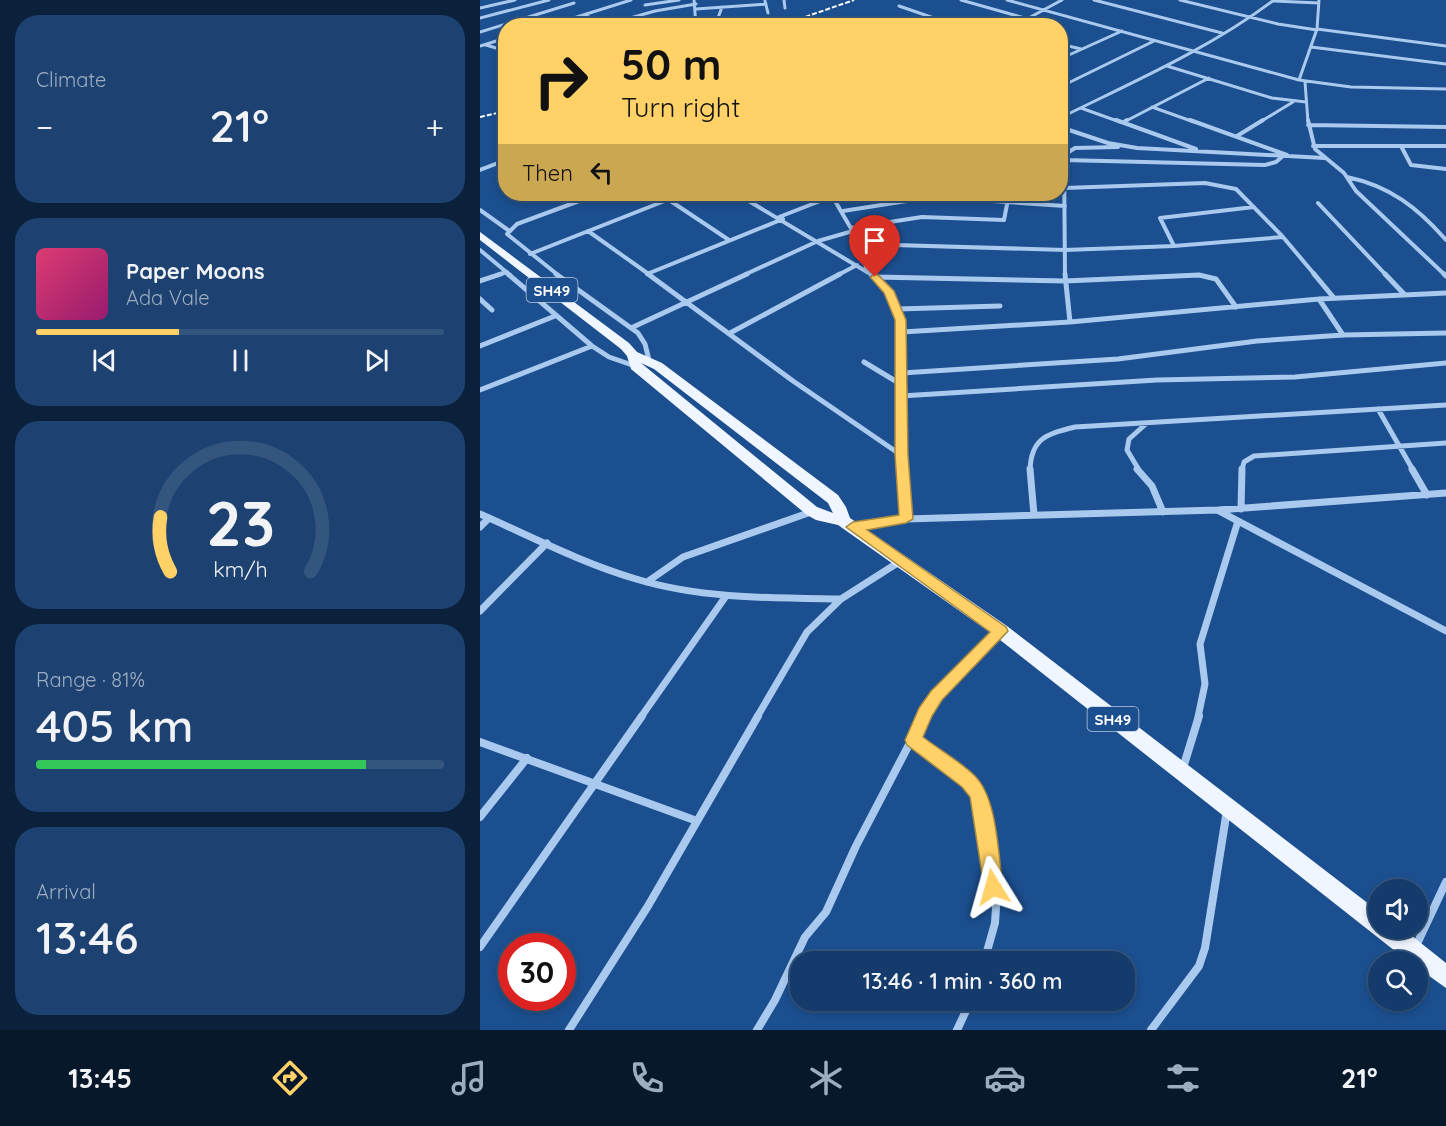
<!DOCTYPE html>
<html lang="en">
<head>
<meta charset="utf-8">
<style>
  :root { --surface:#143b6b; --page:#1d4271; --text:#f1f3f6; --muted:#9dadc1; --line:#33557e; --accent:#ffd166 }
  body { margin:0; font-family:Quicksand,sans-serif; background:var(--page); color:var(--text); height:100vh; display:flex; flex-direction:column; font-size:22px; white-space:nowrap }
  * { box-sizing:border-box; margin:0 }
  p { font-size:20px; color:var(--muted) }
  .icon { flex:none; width:33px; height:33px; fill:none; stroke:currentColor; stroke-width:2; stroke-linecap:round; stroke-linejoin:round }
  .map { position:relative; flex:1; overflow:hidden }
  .details { display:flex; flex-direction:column; gap:15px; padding:15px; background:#0b203b; width:480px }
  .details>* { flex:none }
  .top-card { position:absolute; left:18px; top:18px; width:570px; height:183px; border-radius:24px; box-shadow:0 3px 9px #0003,0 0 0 2px var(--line); background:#ffd166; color:#111; overflow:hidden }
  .buttons { position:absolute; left:888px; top:879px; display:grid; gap:12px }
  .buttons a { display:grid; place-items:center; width:60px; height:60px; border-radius:50%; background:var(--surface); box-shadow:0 3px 9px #0003,0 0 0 2px var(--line); font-size:30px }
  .speed { position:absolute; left:18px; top:933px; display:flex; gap:12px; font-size:30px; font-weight:700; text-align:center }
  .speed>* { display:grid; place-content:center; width:78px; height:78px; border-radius:50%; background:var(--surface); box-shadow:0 3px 9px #0003,0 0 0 2px var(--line); line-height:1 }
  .speed .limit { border:9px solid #d22; background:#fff; color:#111 }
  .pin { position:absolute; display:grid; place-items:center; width:51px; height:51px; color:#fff; margin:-62px -26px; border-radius:50% 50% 50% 0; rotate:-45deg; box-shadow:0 0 6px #0007 }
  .pin .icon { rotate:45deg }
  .me { position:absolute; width:66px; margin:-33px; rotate:352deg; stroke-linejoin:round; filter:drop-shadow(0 0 4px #0008) }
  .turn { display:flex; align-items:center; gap:21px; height:126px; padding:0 24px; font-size:27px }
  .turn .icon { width:78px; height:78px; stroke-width:2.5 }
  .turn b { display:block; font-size:42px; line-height:51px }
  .then { display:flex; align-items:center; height:57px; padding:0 24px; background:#0003; gap:12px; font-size:22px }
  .big { font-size:45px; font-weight:600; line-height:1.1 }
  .details .card { flex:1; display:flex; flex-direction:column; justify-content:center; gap:9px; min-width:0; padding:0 21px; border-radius:24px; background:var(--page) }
  .details .dial { align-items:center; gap:0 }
  .dial svg { height:156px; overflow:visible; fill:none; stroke:var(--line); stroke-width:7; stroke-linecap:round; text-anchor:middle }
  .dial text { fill:var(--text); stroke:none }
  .song { display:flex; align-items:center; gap:18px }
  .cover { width:72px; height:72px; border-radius:9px; background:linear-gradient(135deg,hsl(340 70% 55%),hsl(320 70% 35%)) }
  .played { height:6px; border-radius:3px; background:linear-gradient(90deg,var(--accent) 35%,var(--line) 35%) }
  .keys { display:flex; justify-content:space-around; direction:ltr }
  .heat { display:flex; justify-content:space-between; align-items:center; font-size:33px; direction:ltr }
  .charge { height:9px; border-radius:4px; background:linear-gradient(90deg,#34c759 81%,var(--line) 0) }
  .trip { position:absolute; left:310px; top:951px; width:345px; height:60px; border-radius:24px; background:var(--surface); box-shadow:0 3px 9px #0003,0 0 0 2px var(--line); font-weight:600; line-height:60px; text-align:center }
  .tab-bar { display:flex; height:96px; justify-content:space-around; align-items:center; background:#08182b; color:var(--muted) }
  .tab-bar .icon { width:42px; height:42px }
  .tab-bar .current { color:var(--accent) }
  .tab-bar b { font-size:27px; color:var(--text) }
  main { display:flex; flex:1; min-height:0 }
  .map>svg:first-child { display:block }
</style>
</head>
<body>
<main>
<section class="details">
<div class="card"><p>Climate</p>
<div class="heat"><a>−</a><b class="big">21°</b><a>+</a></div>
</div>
<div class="card">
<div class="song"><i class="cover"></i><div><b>Paper Moons</b><p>Ada Vale</p></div></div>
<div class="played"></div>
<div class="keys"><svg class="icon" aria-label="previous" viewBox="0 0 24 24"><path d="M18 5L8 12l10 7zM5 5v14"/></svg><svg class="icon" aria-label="pause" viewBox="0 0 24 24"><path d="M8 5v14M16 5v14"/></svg><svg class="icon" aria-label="next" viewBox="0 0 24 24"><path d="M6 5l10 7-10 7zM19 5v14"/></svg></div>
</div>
<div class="card dial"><svg viewBox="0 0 100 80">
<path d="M14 69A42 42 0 1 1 86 69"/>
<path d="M14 69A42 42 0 0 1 9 41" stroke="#ffd166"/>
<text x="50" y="56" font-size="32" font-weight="700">23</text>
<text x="50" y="72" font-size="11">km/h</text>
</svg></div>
<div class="card"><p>Range · 81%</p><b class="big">405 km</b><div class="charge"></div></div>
<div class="card"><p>Arrival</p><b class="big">13:46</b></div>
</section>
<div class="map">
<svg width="966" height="1030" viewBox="0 0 966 1030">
  <rect width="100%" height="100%" fill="#1b4f8f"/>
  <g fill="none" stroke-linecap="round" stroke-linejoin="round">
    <path stroke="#a9c9ee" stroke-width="3" d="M214,0L216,26
      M304,0L305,8
      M481,0L548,19
      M527,0L819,80L871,87L966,89
      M614,0L742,33
      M700,0L798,24L837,30
      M285,1L288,13
      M794,1L839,3
      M165,5L199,0
      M419,6L477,26
      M0,8L35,0
      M216,9L286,4
      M104,15L127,25
      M0,18L69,0
      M68,26L151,0
      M122,26L175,11L216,4
      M197,26L217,21
      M235,26L242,7
      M534,26L582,0
      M837,29L966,46
      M0,32L94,3
      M580,44L601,49
      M6,45L26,51
      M0,46L26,38
      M831,47L966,64
      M580,59L642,31
      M687,66L792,98L826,102
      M819,80L837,29L839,0
      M825,82L828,122
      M580,87L674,41
      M672,107L714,122
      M601,108L640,122
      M580,118C653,82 729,49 794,0
      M644,122L729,78
      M780,122L813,102"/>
    <path stroke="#a9c9ee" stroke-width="4" d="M636,120L716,149
      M710,120L807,155
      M828,120L835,149L864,173L876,191L965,275
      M644,122L647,120
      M828,125L966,127
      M580,127L628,143L657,148L844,158
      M757,136L783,120
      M833,146H966
      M921,146L931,165L966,169
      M584,160L785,165L796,162L803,156
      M0,170L26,160
      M867,177C910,186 938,208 966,240
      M585,188L725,183L756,189L803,237L835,275
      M78,194L94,203
      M180,194L249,240
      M257,194L392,275
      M335,194L344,199
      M351,194L380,244L387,271
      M838,203L906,275
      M0,210L28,230
      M363,211L452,197L585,206
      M299,217L353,196
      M371,228L442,217L524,220L529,194
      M108,231L170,275
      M380,244L585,250L694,246L803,237
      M694,246L680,218L774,207
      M0,250L30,275
      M50,254L187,200
      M167,274L303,219
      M17,275L27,272
      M78,275L27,234L37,224L118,194
      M264,275L338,241L373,231
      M358,275L377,265
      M585,275L584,155L595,148L638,147
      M710,275H721"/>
    <path stroke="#a9c9ee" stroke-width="5" d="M28,274L112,346L129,357L155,366
      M76,274L158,333L165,344L169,360
      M168,274L313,381L421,455
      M391,274L412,298L421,323L422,470
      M585,274L590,322
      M834,274L854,298
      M905,274L925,295
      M964,274L966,276
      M395,277L585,281L719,275L736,279L756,307
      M0,281L21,274
      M0,299L12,310
      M839,299L863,335
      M418,309L520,306
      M151,328L267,274
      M422,332L590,322L839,299L966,293
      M250,333L360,274
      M0,346L75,316
      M384,362L422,385
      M422,373L638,359L777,341L863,335L966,333
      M0,390L112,346
      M421,396L677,380L815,377L966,363
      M898,409L933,470
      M550,470C551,438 567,434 595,427L966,405
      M659,470L647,450L649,439L667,423
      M762,470L764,462L774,456L966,443"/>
    <path stroke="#a9c9ee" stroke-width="7" d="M422,469L426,519
      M550,469L554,515
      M657,469L672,486L683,512
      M932,469L947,495
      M761,509L762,469
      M739,511L966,631
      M0,514C52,537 102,563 156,579C222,599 293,598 361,599
      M0,527L9,518
      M374,527L426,519L738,510L966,493
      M167,582L203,557L331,512
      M0,611L67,543
      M161,717L246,596
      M277,717L327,632L361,599L419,562
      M443,717L456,695L520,632
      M718,717L725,684L720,644L758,521"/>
    <path stroke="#a9c9ee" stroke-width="8" d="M433,740C460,759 488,775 502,806L516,907L515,923L504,962
      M0,742L217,821
      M703,768L719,716
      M0,817L47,758
      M0,947L162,716
      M935,948L966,882
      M89,1030L168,906L278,716
      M277,1030L295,1000L325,937L346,912L376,846L444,716
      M477,1030L491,1000
      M671,1030L719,966L725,948L747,810"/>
    <path fill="#f0f6ff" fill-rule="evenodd" d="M0,232L149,343L157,352L182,363L358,495L366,507L370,518L527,626L898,911V928H922L966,963V988L938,968V962H929L515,636L358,525L336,520L327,515L151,369L147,356L141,349L0,240ZM161,363L174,369L348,503L353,513L337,507Z"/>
    <path stroke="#fff" stroke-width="2" stroke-dasharray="5 2" stroke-linecap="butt" d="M299,26L374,0
      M0,117L26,111"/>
  </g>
  <path fill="#ffd166" stroke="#a68842" stroke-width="1.5" d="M395,274L398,275L414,291L426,320L428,455L433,519L426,523L387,530L526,627L528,631L462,700L452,716L443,737C460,750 480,761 495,776C518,799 518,856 523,887L520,894L513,896L506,894L504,887L490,797L482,787L427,745L425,740L439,708L451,691L510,632L366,527L373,522L419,515L415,455V320L404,293L390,277Z"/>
  <g text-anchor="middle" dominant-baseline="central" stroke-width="6" stroke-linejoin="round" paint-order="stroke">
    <g fill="#1b4f8f" stroke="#bbcadd" stroke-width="1.5">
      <rect x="46.5" y="278" width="51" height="24" rx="4.5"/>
      <rect x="607.5" y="707" width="51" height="24" rx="4.5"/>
    </g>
    <g font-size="15" font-weight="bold" fill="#fff">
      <text x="72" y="290">SH49</text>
      <text x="633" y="719">SH49</text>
    </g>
  </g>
</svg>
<div class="buttons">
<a><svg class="icon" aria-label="sound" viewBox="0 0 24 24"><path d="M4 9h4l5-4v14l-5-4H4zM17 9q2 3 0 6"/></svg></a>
<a><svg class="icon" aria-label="search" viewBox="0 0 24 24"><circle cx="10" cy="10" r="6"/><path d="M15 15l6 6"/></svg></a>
</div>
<div class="speed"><div class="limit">30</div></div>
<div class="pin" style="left:395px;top:277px;background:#d93025"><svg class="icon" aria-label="arrive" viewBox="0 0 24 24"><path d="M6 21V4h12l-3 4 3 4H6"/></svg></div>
<svg class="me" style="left:513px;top:887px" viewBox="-20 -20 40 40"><path d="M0-17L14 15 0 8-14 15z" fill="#ffd166" stroke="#fff" stroke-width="4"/></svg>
<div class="trip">13:46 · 1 min · 360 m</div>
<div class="top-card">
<div class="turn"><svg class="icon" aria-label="right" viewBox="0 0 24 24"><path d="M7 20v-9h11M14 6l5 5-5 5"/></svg><div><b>50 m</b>Turn right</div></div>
<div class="then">Then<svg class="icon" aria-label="left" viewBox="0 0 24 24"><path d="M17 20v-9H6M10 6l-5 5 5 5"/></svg></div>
</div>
</div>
</main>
<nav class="tab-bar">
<b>13:45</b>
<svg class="icon current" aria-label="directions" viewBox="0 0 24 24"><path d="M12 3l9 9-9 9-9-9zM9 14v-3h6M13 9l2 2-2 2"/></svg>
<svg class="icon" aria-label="music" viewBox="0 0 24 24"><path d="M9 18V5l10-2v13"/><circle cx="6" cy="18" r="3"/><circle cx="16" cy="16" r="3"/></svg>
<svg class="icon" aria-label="phone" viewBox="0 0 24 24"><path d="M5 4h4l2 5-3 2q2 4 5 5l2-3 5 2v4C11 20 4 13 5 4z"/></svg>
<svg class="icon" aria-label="climate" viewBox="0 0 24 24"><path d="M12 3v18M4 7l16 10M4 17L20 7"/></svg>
<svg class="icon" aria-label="car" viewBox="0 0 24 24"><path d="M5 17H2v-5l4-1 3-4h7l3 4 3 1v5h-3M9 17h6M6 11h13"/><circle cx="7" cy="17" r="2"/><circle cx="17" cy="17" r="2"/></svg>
<svg class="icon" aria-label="filters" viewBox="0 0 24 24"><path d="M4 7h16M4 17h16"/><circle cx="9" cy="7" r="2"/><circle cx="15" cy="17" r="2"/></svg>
<b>21°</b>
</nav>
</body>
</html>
